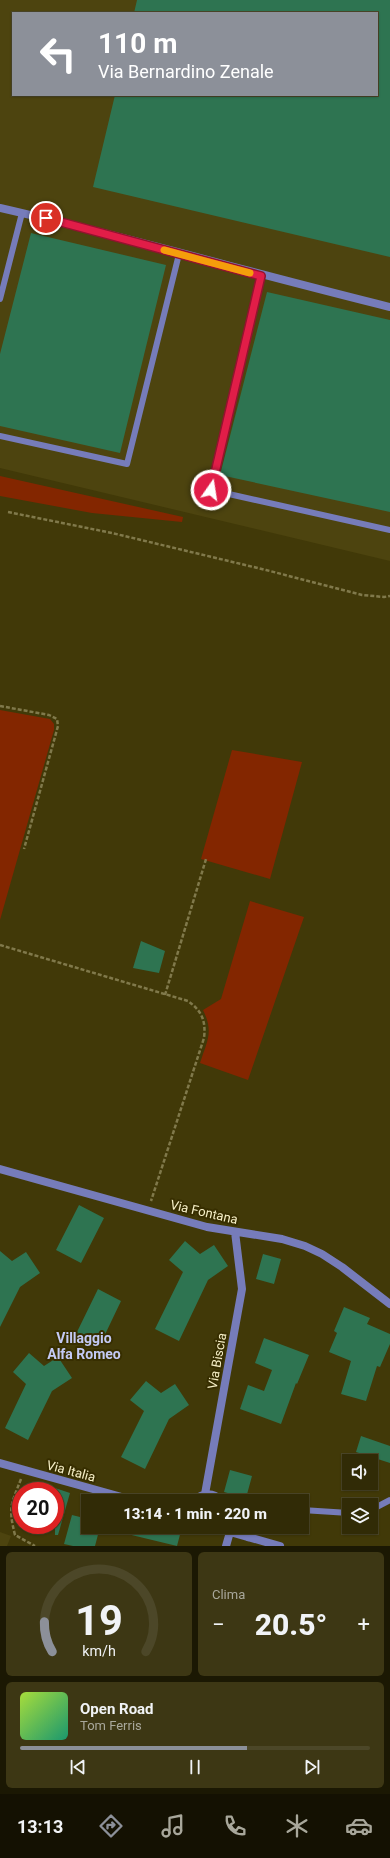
<!DOCTYPE html>
<html lang="it">
<head>
<meta charset="utf-8">
<style>
  :root { --surface:#312b06; --page:#3d3714; --text:#f1f3f6; --muted:#a8a79b; --line:#4c4728; --accent:#8c9099 }
  body { margin:0; font-family:Roboto,sans-serif; background:var(--page); color:var(--text); height:100vh; display:flex; flex-direction:column; font-size:15px; white-space:nowrap }
  * { box-sizing:border-box; margin:0 }
  p { font-size:13px; color:var(--muted) }
  .icon { flex:none; width:22px; height:22px; fill:none; stroke:currentColor; stroke-width:2; stroke-linecap:round; stroke-linejoin:round }
  .map { position:relative; height:1546px; overflow:hidden }
  .details { display:flex; flex-direction:column; gap:6px; padding:6px; background:#1b1803; flex:1 }
  .details>* { flex:none }
  .top-card { position:absolute; left:12px; top:12px; width:366px; height:84px; border-radius:0px; box-shadow:0 1px 3px #0004,0 0 0 1px var(--line); background:#8c9099; color:#fff; overflow:hidden }
  .tools { position:absolute; left:342px; top:1454px; display:grid; gap:8px }
  .tools a { display:grid; place-items:center; width:36px; height:36px; border-radius:0px; background:var(--surface); box-shadow:0 1px 3px #0004,0 0 0 1px var(--line); font-size:20px }
  .speed { position:absolute; left:12px; top:1482px; display:flex; gap:8px; font-size:20px; font-weight:700; text-align:center }
  .speed>* { display:grid; place-content:center; width:52px; height:52px; border-radius:50%; background:var(--surface); box-shadow:0 1px 3px #0004,0 0 0 1px var(--line); line-height:1 }
  .speed .limit { border:6px solid #d22; background:#fff; color:#111 }
  .pin { position:absolute; display:grid; place-items:center; width:34px; height:34px; color:#fff; margin:-17px; border:2px solid #fff; border-radius:50%; box-shadow:0 1px 4px #0007 }
  .me { position:absolute; width:44px; margin:-22px; rotate:13deg; stroke-linejoin:round; filter:drop-shadow(0 0 3px #0008) }
  .turn { display:flex; align-items:center; gap:14px; height:84px; padding:0 20px; font-size:18px }
  .turn .icon { width:52px; height:52px; stroke-width:2.5 }
  .turn b { display:block; font-size:28px; line-height:34px }
  .big { font-size:30px; font-weight:800; line-height:1.1 }
  .details .tile { flex:1; display:flex; flex-direction:column; justify-content:center; gap:6px; min-width:0; padding:0 14px; border-radius:6px; background:var(--page) }
  .details .dial { align-items:center; gap:0 }
  .dial svg { height:104px; overflow:visible; fill:none; stroke:var(--line); stroke-width:7; stroke-linecap:round; text-anchor:middle }
  .dial text { fill:var(--text); stroke:none }
  .song { display:flex; align-items:center; gap:12px }
  .cover { width:48px; height:48px; border-radius:6px; background:linear-gradient(135deg,hsl(80 70% 55%),hsl(160 70% 35%)) }
  .played { height:4px; border-radius:2px; background:linear-gradient(90deg,var(--accent) 65%,var(--line) 65%) }
  .keys { display:flex; justify-content:space-around; direction:ltr }
  .heat { display:flex; justify-content:space-between; align-items:center; font-size:22px; direction:ltr }
  .details .tiles { flex:1; display:grid; gap:6px; grid-template-columns:1fr 1fr }
  .tile:last-child { grid-column:span 2 }
  .trip { position:absolute; left:81px; top:1494px; width:228px; height:40px; border-radius:0px; background:var(--surface); box-shadow:0 1px 3px #0004,0 0 0 1px var(--line); font-weight:800; line-height:40px; text-align:center }
  .tab-bar { display:flex; height:64px; justify-content:space-around; align-items:center; background:#141102; color:var(--muted) }
  .tab-bar .icon { width:28px; height:28px }
  .tab-bar .active { color:var(--accent) }
  .tab-bar b { font-size:18px; color:var(--text) }
  .map>svg:first-child { display:block }
</style>
</head>
<body>
<div class="map">
<svg width="390" height="1546" viewBox="0 0 390 1546">
  <rect width="100%" height="100%" fill="#413908"/>
  <path fill="#4d440f" fill-rule="evenodd" d="M0,0H390V561L0,468ZM13,13H377V95H13Z
    M0,1532L11,1536L7,1546H0Z"/>
  <path fill="#832600" d="M0,476L183,517L182,522L92,513L0,496Z
    M0,710L50,719L54,724V730L0,920Z
    M232,750L302,762L270,879L201,859Z
    M250,901L304,917L248,1080L200,1063C207,1041 214,1032 203,1010L221,999Z"/>
  <path fill="#2e7451" d="M137,0H390V257L93,187L115,95H377V13H134Z
    M31,233L166,265L120,453L0,426V354Z
    M267,292L390,320V512L220,475Z
    M141,941L165,951L159,973L133,968Z
    M79,1205L104,1218L81,1263L56,1250Z
    M185,1241L200,1254L214,1245L228,1266L208,1280L179,1341L155,1329L183,1272L169,1260Z
    M0,1251L12,1261L26,1252L40,1273L20,1287L0,1327Z
    M263,1254L281,1259L274,1284L256,1279Z
    M98,1289L121,1301L100,1345L76,1334Z
    M344,1307L370,1318L367,1324L390,1334V1344L380,1367L377,1366L366,1401L341,1394L351,1361L329,1352L337,1333L334,1331Z
    M264,1338L309,1355L297,1384L296,1383L281,1424L240,1409L248,1385L264,1391L272,1370L255,1363Z
    M29,1353L44,1366L58,1357L72,1378L52,1391L28,1440L5,1428L26,1384L13,1372Z
    M146,1381L161,1393L175,1384L189,1405L169,1419L145,1469L121,1457L144,1411L130,1400Z
    M361,1436L390,1446V1463L356,1452Z
    M230,1470L252,1476L246,1498L224,1492Z
    M55,1488L70,1493L58,1535H55Z
    M72,1515L88,1519V1527H100L95,1546H73L64,1544Z
    M116,1527H182L177,1546L115,1531Z"/>
  <g fill="none" stroke-linecap="round" stroke-linejoin="round">
    <path stroke="#80794b" stroke-width="2.5" stroke-dasharray="4 2" stroke-linecap="butt" d="M8,512L112,533L266,570L362,595L384,597L390,596
      M0,706L49,715L57,719L58,726L24,849
      M0,945L188,1001C202,1011 206,1021 204,1038L151,1201
      M165,995L206,859
      M21,1479C11,1505 8,1507 15,1535L35,1546"/>
    <path stroke="#767cba" stroke-width="6" d="M261,276L211,490L390,530
      M0,299L22,213
      M0,436L127,464L179,254
      M302,1510L349,1513
      M371,1510L390,1500
      M242,1527L248,1538"/>
    <path stroke="#767cba" stroke-width="8" d="M0,208C131,238 260,275 390,307
      M0,1169L207,1227L282,1239L305,1246L322,1254L342,1267L390,1304
      M0,1463L136,1501
      M205,1494L242,1289L235,1232
      M195,1501C202,1492 214,1492 221,1501
      M225,1527L230,1532L226,1546
      M230,1532L280,1546"/>
  </g>
  <g fill="none" stroke-linecap="round" stroke-linejoin="round">
    <defs>
      <path id="route" d="M46,218L261,276L211,490"/>
    </defs>
    <use href="#route" stroke="#92132f" stroke-width="10"/>
    <use href="#route" stroke="#e11d48" stroke-width="7"/>
    <path stroke="#f59e0b" stroke-width="7" d="M164,250L250,273"/>
  </g>
  <g text-anchor="middle" dominant-baseline="central" stroke-width="4" stroke-linejoin="round" paint-order="stroke">
    <g font-size="13" fill="#f6efc6" stroke="#372e00">
      <text transform="translate(204 1212) rotate(13)">Via Fontana</text>
      <text transform="translate(217 1361) rotate(-80)">Via Biscia</text>
      <text transform="translate(71 1471) rotate(15)">Via Italia</text>
    </g>
    <g font-size="14" font-weight="bold" fill="#c4caf5" stroke="#372e00">
      <text x="84" y="1338">Villaggio<tspan x="84" dy="16">Alfa Romeo</tspan></text>
    </g>
  </g>
</svg>
<div class="tools">
<a><svg class="icon" aria-label="sound" viewBox="0 0 24 24"><path d="M4 9h4l5-4v14l-5-4H4zM17 9q2 3 0 6"/></svg></a>
<a><svg class="icon" aria-label="layers" viewBox="0 0 24 24"><path d="M12 4l9 5-9 5-9-5zM3 14l9 5 9-5"/></svg></a>
</div>
<div class="speed"><div class="limit">20</div></div>
<div class="pin" style="left:46px;top:218px;background:#d93025"><svg class="icon" aria-label="arrive" viewBox="0 0 24 24"><path d="M6 21V4h12l-3 4 3 4H6"/></svg></div>
<svg class="me" style="left:211px;top:490px" viewBox="-20 -20 40 40"><circle r="17" fill="#e11d48" stroke="#fff" stroke-width="3"/><path d="M0-11L8 9 0 5-8 9z" fill="#fff"/></svg>
<div class="trip">13:14 · 1 min · 220 m</div>
<div class="top-card">
<div class="turn"><svg class="icon" aria-label="left" viewBox="0 0 24 24"><path d="M17 20v-9H6M10 6l-5 5 5 5"/></svg><div><b>110 m</b>Via Bernardino Zenale</div></div>
</div>
</div>
<section class="details">
<div class="tiles">
<div class="tile dial"><svg viewBox="0 0 100 80">
<path d="M14 69A42 42 0 1 1 86 69"/>
<path d="M14 69A42 42 0 0 1 8 46" stroke="#8c9099"/>
<text x="50" y="56" font-size="32" font-weight="700">19</text>
<text x="50" y="72" font-size="11">km/h</text>
</svg></div>
<div class="tile"><p>Clima</p>
<div class="heat"><a>−</a><b class="big">20.5°</b><a>+</a></div>
</div>
<div class="tile">
<div class="song"><i class="cover"></i><div><b>Open Road</b><p>Tom Ferris</p></div></div>
<div class="played"></div>
<div class="keys"><svg class="icon" aria-label="previous" viewBox="0 0 24 24"><path d="M18 5L8 12l10 7zM5 5v14"/></svg><svg class="icon" aria-label="pause" viewBox="0 0 24 24"><path d="M8 5v14M16 5v14"/></svg><svg class="icon" aria-label="next" viewBox="0 0 24 24"><path d="M6 5l10 7-10 7zM19 5v14"/></svg></div>
</div>
</div>
</section>
<nav class="tab-bar">
<b>13:13</b>
<svg class="icon active" aria-label="directions" viewBox="0 0 24 24"><path d="M12 3l9 9-9 9-9-9zM9 14v-3h6M13 9l2 2-2 2"/></svg>
<svg class="icon" aria-label="music" viewBox="0 0 24 24"><path d="M9 18V5l10-2v13"/><circle cx="6" cy="18" r="3"/><circle cx="16" cy="16" r="3"/></svg>
<svg class="icon" aria-label="phone" viewBox="0 0 24 24"><path d="M5 4h4l2 5-3 2q2 4 5 5l2-3 5 2v4C11 20 4 13 5 4z"/></svg>
<svg class="icon" aria-label="climate" viewBox="0 0 24 24"><path d="M12 3v18M4 7l16 10M4 17L20 7"/></svg>
<svg class="icon" aria-label="car" viewBox="0 0 24 24"><path d="M5 17H2v-5l4-1 3-4h7l3 4 3 1v5h-3M9 17h6M6 11h13"/><circle cx="7" cy="17" r="2"/><circle cx="17" cy="17" r="2"/></svg>
</nav>
</body>
</html>
